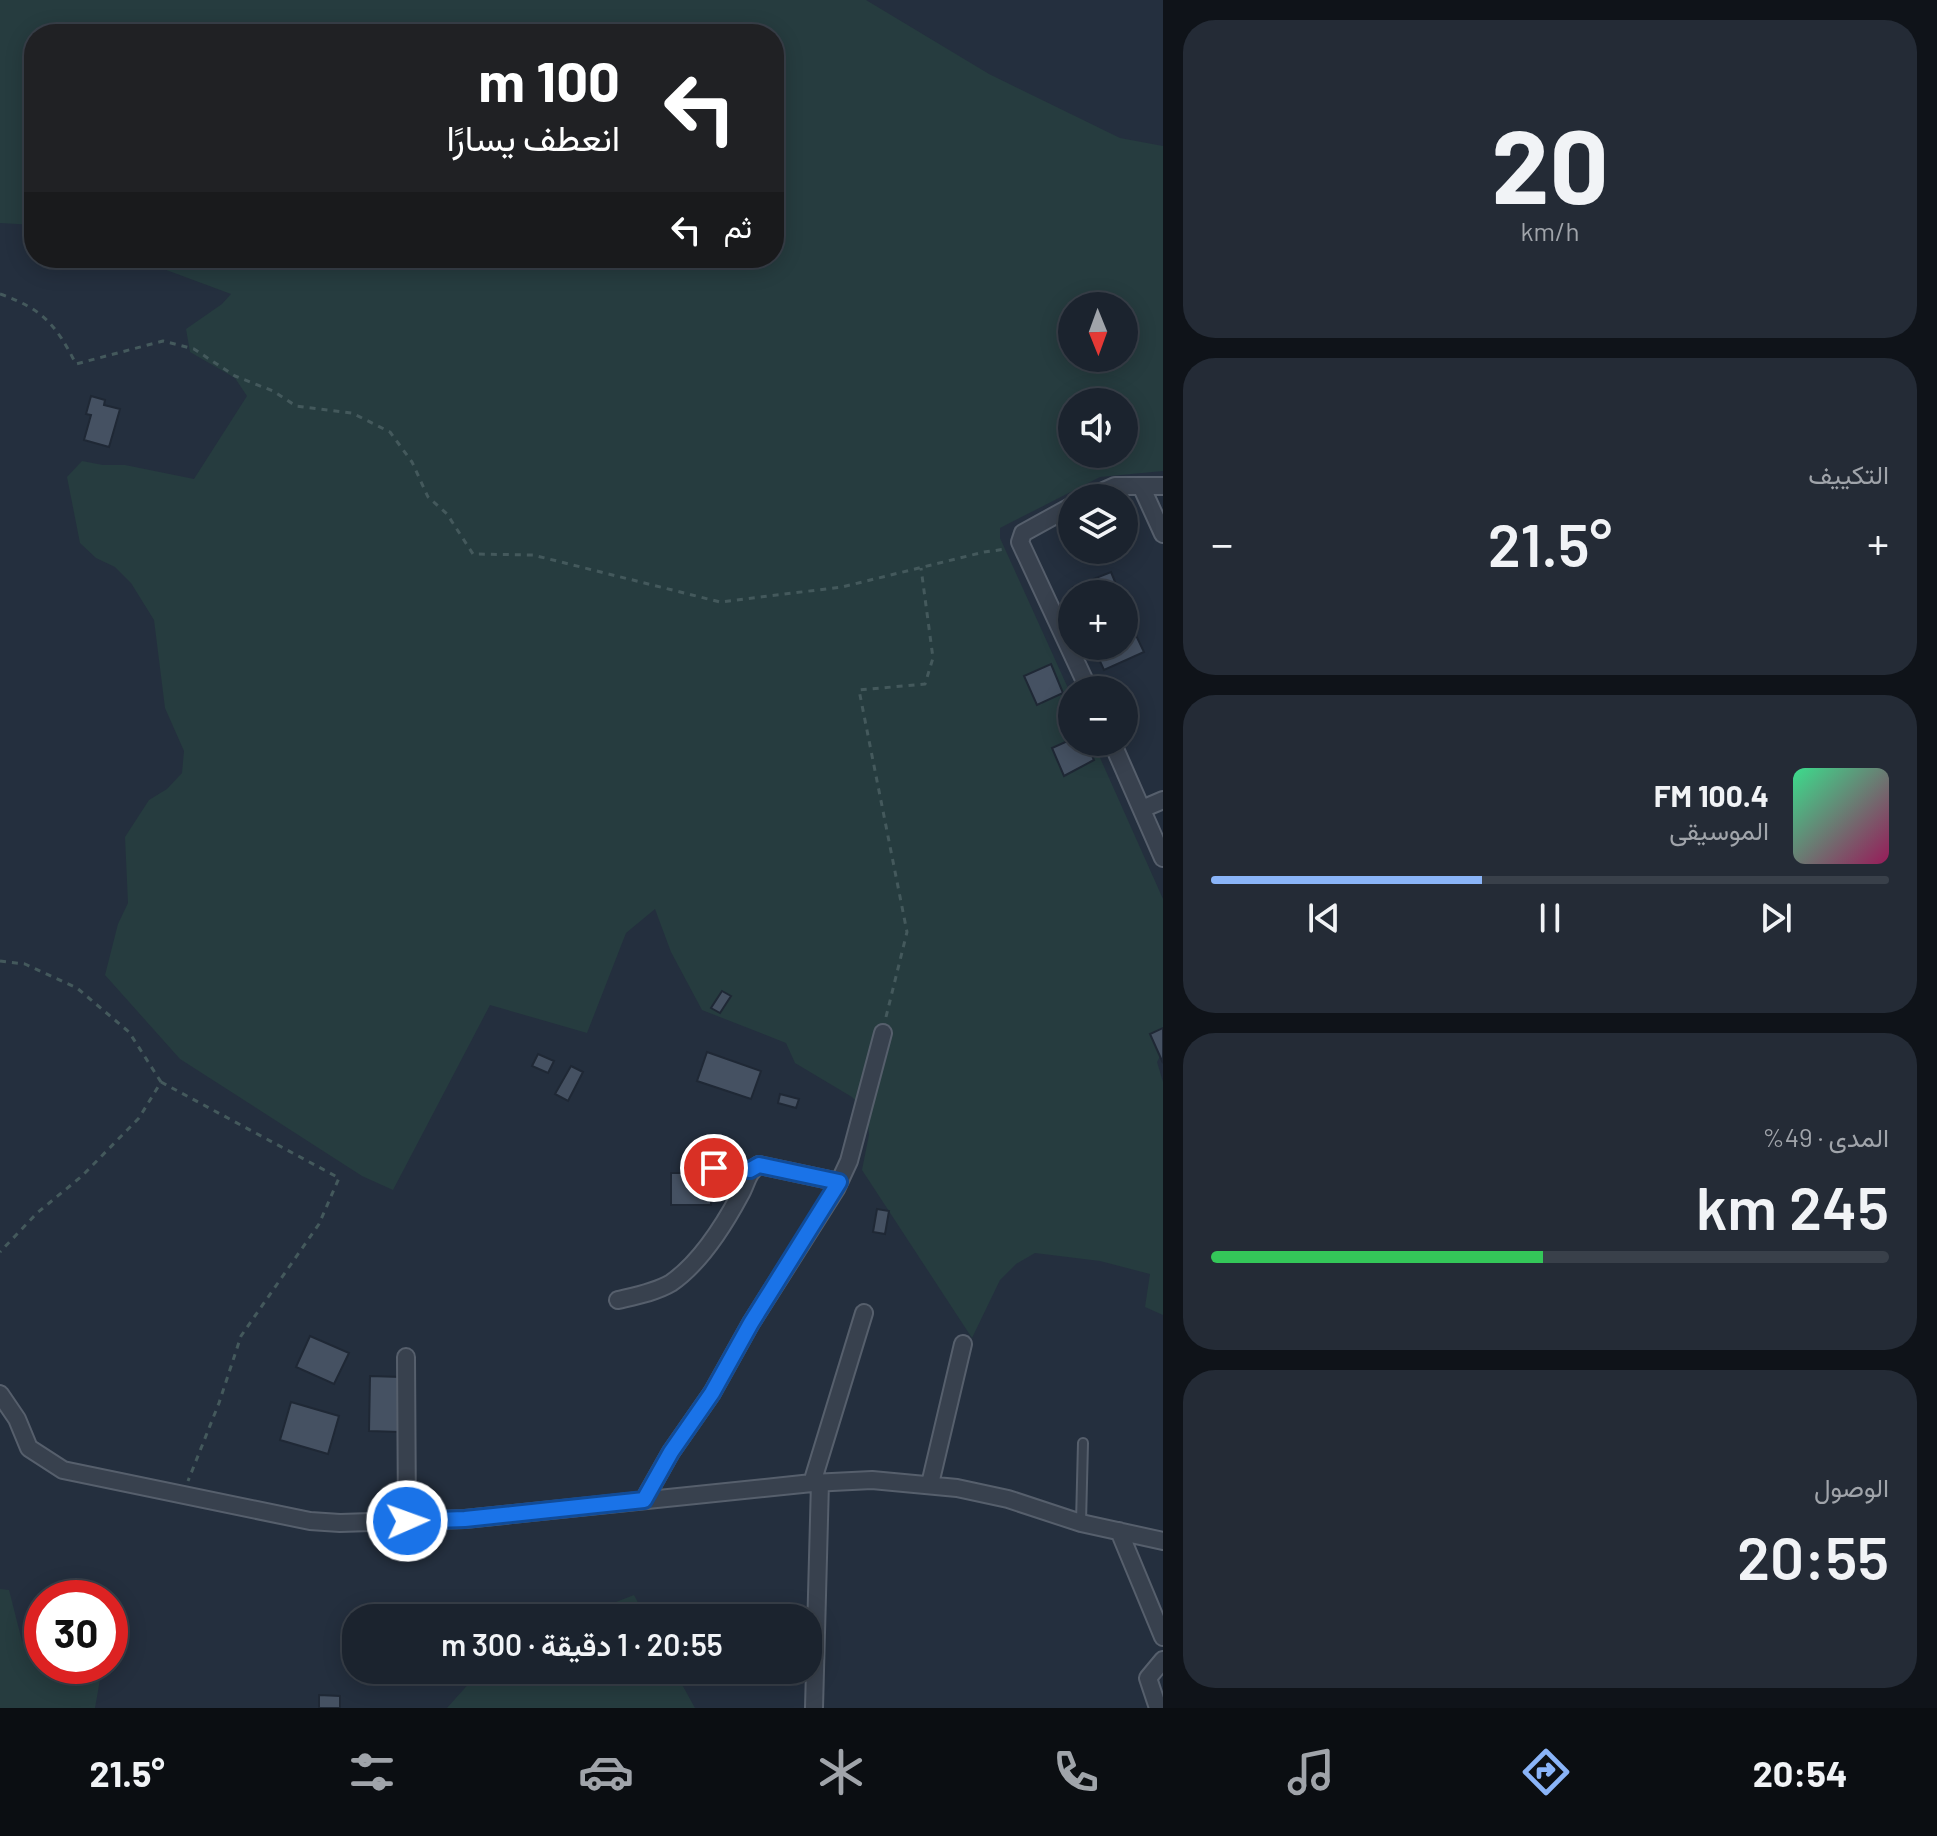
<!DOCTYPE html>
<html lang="ar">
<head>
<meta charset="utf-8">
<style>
  :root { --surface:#1b232e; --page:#242b36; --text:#f1f3f6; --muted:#a0a4aa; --line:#39404a; --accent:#8ab4f8 }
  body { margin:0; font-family:Barlow,Vazirmatn,sans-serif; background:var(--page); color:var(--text); direction:rtl; height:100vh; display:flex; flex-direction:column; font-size:30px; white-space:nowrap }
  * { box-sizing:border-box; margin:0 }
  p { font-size:26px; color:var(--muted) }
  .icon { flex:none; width:44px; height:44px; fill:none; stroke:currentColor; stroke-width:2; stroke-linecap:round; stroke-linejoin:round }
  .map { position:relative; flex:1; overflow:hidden; direction:ltr }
  .details { display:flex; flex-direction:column; gap:20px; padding:20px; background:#0f1319; width:774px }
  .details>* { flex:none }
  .hud { position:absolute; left:24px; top:24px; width:760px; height:244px; border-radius:32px; box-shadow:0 4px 20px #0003,0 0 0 2px var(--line); direction:rtl; background:#202124; color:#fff; overflow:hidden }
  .needle { width:52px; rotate:179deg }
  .tools { position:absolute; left:1058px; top:292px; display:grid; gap:16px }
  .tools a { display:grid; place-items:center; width:80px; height:80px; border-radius:50%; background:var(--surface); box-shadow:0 4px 20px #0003,0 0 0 2px var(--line); font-size:40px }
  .speed { position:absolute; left:24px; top:1580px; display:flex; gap:16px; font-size:40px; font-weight:700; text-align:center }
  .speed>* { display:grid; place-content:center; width:104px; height:104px; border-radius:50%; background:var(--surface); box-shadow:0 4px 20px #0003,0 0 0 2px var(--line); line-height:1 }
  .speed .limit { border:12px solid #d22; background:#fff; color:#111 }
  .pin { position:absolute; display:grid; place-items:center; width:68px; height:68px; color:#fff; margin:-34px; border:4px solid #fff; border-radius:50%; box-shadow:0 2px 8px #0007 }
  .me { position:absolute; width:88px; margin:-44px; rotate:88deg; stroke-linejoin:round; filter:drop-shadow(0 0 6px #0008) }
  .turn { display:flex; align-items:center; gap:28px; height:168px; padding:0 32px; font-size:36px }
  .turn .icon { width:104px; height:104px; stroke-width:2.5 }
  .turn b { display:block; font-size:56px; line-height:68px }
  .then { display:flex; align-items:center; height:76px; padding:0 32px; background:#0003; gap:16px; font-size:30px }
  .big { font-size:60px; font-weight:600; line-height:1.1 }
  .details .widget { flex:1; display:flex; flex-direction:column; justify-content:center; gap:12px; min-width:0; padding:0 28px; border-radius:32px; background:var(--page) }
  .details .dial { align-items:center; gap:0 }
  .dial b { font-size:104px; line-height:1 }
  .song { display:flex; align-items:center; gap:24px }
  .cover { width:96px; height:96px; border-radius:12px; background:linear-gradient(135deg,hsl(150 70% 55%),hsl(330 70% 35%)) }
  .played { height:8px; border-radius:4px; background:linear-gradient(90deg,var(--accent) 40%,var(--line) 40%) }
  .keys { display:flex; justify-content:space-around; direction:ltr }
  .heat { display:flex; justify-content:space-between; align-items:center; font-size:44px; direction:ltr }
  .charge { height:12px; border-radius:6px; background:linear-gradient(90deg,#34c759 49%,var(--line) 0) }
  .trip { position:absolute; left:342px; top:1604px; width:480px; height:80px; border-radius:32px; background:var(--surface); box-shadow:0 4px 20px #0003,0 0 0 2px var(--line); font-weight:600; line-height:80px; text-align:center; direction:rtl }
  .tabs { display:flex; height:128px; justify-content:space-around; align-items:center; background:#0b0e12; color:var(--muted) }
  .tabs .icon { width:56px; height:56px }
  .tabs .on { color:var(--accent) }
  .tabs b { font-size:36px; color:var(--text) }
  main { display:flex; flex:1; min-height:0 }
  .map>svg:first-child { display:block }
</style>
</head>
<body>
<main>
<section class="details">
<div class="widget dial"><b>20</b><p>km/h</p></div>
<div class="widget"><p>التكييف</p>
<div class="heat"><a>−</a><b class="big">21.5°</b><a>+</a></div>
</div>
<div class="widget">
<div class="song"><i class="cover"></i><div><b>100.4 FM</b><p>الموسيقى</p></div></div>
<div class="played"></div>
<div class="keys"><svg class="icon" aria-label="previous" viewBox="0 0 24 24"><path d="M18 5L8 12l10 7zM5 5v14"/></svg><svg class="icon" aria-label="pause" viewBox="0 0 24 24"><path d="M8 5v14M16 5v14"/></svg><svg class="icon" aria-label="next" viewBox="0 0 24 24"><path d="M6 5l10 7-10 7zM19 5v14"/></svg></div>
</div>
<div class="widget"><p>المدى · 49%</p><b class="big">245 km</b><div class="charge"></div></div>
<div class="widget"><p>الوصول</p><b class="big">20:55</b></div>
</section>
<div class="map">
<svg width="1163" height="1708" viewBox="0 0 1163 1708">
  <rect width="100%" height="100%" fill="#242f3e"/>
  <path fill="#263c3f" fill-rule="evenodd" d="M0,0H866L989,74L1120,138L1163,146V471L1100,477L1000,528V538L1072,697V742H1093L1163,899V1051L1157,1062L1163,1082V1315L1145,1307L1150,1274L1100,1261L1035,1253L1016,1264L1000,1280L972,1338L862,1170L869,1135L867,1113L852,1097L795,1063L786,1043L702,1010L671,952L655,909L626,933L587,1033L490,1005L393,1190L362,1176L180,1059L105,975L118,924L128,903L125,837L149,800L167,789L182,773L184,751L165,708L154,620L131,583L115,567L96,558L80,543L67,477L82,461L103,465H125L194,479L247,396L235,378L190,352L186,329L222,304L231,294L134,258H774V34H34V225L0,223ZM1072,306H1124V358H1072ZM1072,402H1124V454H1072Z
    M0,1589L9,1590L22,1641L42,1653V1666H69L101,1674L95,1708H0Z
    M634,1595L646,1618H575Z
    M481,1670H674L695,1708H447Z"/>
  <path fill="#455162" stroke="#1f2835" stroke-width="2" d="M91,396L105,400L104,405L120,409L109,447L84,440L91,415L86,414Z
    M1111,572L1120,594H1076L1073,587Z
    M1132,627L1144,652L1104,670L1093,646H1124V630Z
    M1051,664L1063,693L1037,705L1024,676Z
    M1072,739V742H1086L1094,760L1064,776L1052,748Z
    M722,991L731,996L720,1013L711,1008Z
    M1163,1028V1063L1150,1034Z
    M707,1052L761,1071L751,1099L697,1081Z
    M538,1054L554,1061L548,1073L532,1066Z
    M571,1066L583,1072L568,1101L555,1094Z
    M780,1094L799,1099L796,1108L778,1103Z
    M671,1173H711V1205H671Z
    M877,1209L889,1211L885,1234L873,1232Z
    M310,1336L349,1353L334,1384L296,1367Z
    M370,1376L401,1377L400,1432L369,1431Z
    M291,1402L339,1416L328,1454L280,1440Z
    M319,1695L340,1696V1708H319Z"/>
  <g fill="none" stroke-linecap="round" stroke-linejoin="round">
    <defs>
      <path id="lane" d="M1081,1522L1083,1443"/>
      <path id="street" d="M1142,488L1163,534
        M1088,498L1115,486H1163
        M1072,506L1023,533L1020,542L1089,690
        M1112,742L1163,858
        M1142,809L1163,800
        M714,1168L750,1170
        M618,1300C635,1296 656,1292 671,1283C700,1263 724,1225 740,1195C747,1183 747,1172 759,1165L839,1182
        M406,1357L407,1521
        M0,1394L17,1419L29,1448L63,1470L310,1521L340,1523L465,1519L812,1483L872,1480L957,1488L1008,1499L1081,1523L1163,1541
        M812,1483L864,1313
        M930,1484L963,1344
        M644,1500L671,1452L712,1393L751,1323L836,1189L849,1161L883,1033
        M1119,1531L1163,1637
        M814,1708L820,1482
        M1158,1708L1148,1678L1163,1660"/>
    </defs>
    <use href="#lane" stroke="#565f6c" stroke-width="12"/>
    <use href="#street" stroke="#565f6c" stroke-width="20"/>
    <path stroke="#44595c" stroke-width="3" stroke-dasharray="6 6" stroke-linecap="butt" d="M0,294C43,309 56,325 76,364L163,341L194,349L235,376L273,391L296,406L352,413L390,432L412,462L428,497L447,514L473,554L533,555L720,602L842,587L984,552L1006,549
      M0,961L25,964L77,988L129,1032L161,1082L139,1118L82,1176L37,1213L0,1252
      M886,1017L907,932L859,690L925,684L933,658L921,568
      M161,1082L339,1178L319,1224L241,1336L219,1403L188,1481"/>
    <use href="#lane" stroke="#38414e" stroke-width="8"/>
    <use href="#street" stroke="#38414e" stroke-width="16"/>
  </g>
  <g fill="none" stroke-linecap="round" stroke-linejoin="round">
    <defs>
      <path id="route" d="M407,1521L465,1519L644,1500L671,1452L712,1393L751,1323L839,1182L759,1165L750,1170L714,1168"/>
    </defs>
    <use href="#route" stroke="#114b97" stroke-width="20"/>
    <use href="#route" stroke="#1a73e8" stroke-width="14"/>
  </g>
</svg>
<div class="tools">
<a><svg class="needle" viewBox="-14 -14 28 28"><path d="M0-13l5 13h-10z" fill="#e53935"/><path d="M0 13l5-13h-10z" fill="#a0a4aa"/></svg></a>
<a><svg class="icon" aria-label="sound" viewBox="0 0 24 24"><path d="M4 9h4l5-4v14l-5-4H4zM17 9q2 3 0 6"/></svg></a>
<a><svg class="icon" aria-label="layers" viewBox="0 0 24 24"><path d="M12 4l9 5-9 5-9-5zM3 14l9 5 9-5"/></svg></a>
<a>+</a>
<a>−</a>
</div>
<div class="speed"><div class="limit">30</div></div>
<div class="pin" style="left:714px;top:1168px;background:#d93025"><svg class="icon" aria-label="arrive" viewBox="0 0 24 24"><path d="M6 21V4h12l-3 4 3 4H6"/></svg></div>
<svg class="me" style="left:407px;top:1521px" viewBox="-20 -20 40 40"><circle r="17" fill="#1a73e8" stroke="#fff" stroke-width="3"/><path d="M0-11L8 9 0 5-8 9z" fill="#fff"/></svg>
<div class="trip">20:55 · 1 دقيقة · 300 m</div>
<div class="hud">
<div class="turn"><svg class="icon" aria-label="left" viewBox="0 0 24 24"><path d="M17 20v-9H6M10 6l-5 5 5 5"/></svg><div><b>100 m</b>انعطف يسارًا</div></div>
<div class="then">ثم<svg class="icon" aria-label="left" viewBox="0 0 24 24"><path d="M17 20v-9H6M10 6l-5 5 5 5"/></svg></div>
</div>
</div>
</main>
<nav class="tabs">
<b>20:54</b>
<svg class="icon on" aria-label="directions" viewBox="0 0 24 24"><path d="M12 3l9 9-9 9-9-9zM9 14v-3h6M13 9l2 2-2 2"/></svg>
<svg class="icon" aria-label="music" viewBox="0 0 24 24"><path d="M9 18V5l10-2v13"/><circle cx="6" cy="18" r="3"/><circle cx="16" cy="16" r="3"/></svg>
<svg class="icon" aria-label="phone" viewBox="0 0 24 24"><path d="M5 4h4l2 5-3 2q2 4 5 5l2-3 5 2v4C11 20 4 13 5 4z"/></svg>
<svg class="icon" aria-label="climate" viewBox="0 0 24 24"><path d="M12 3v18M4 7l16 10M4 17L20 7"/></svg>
<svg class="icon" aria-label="car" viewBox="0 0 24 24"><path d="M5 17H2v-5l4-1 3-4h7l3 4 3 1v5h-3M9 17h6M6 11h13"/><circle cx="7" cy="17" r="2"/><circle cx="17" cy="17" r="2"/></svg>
<svg class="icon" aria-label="filters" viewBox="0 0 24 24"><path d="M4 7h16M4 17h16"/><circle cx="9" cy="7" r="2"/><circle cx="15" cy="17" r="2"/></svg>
<b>21.5°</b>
</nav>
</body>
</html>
